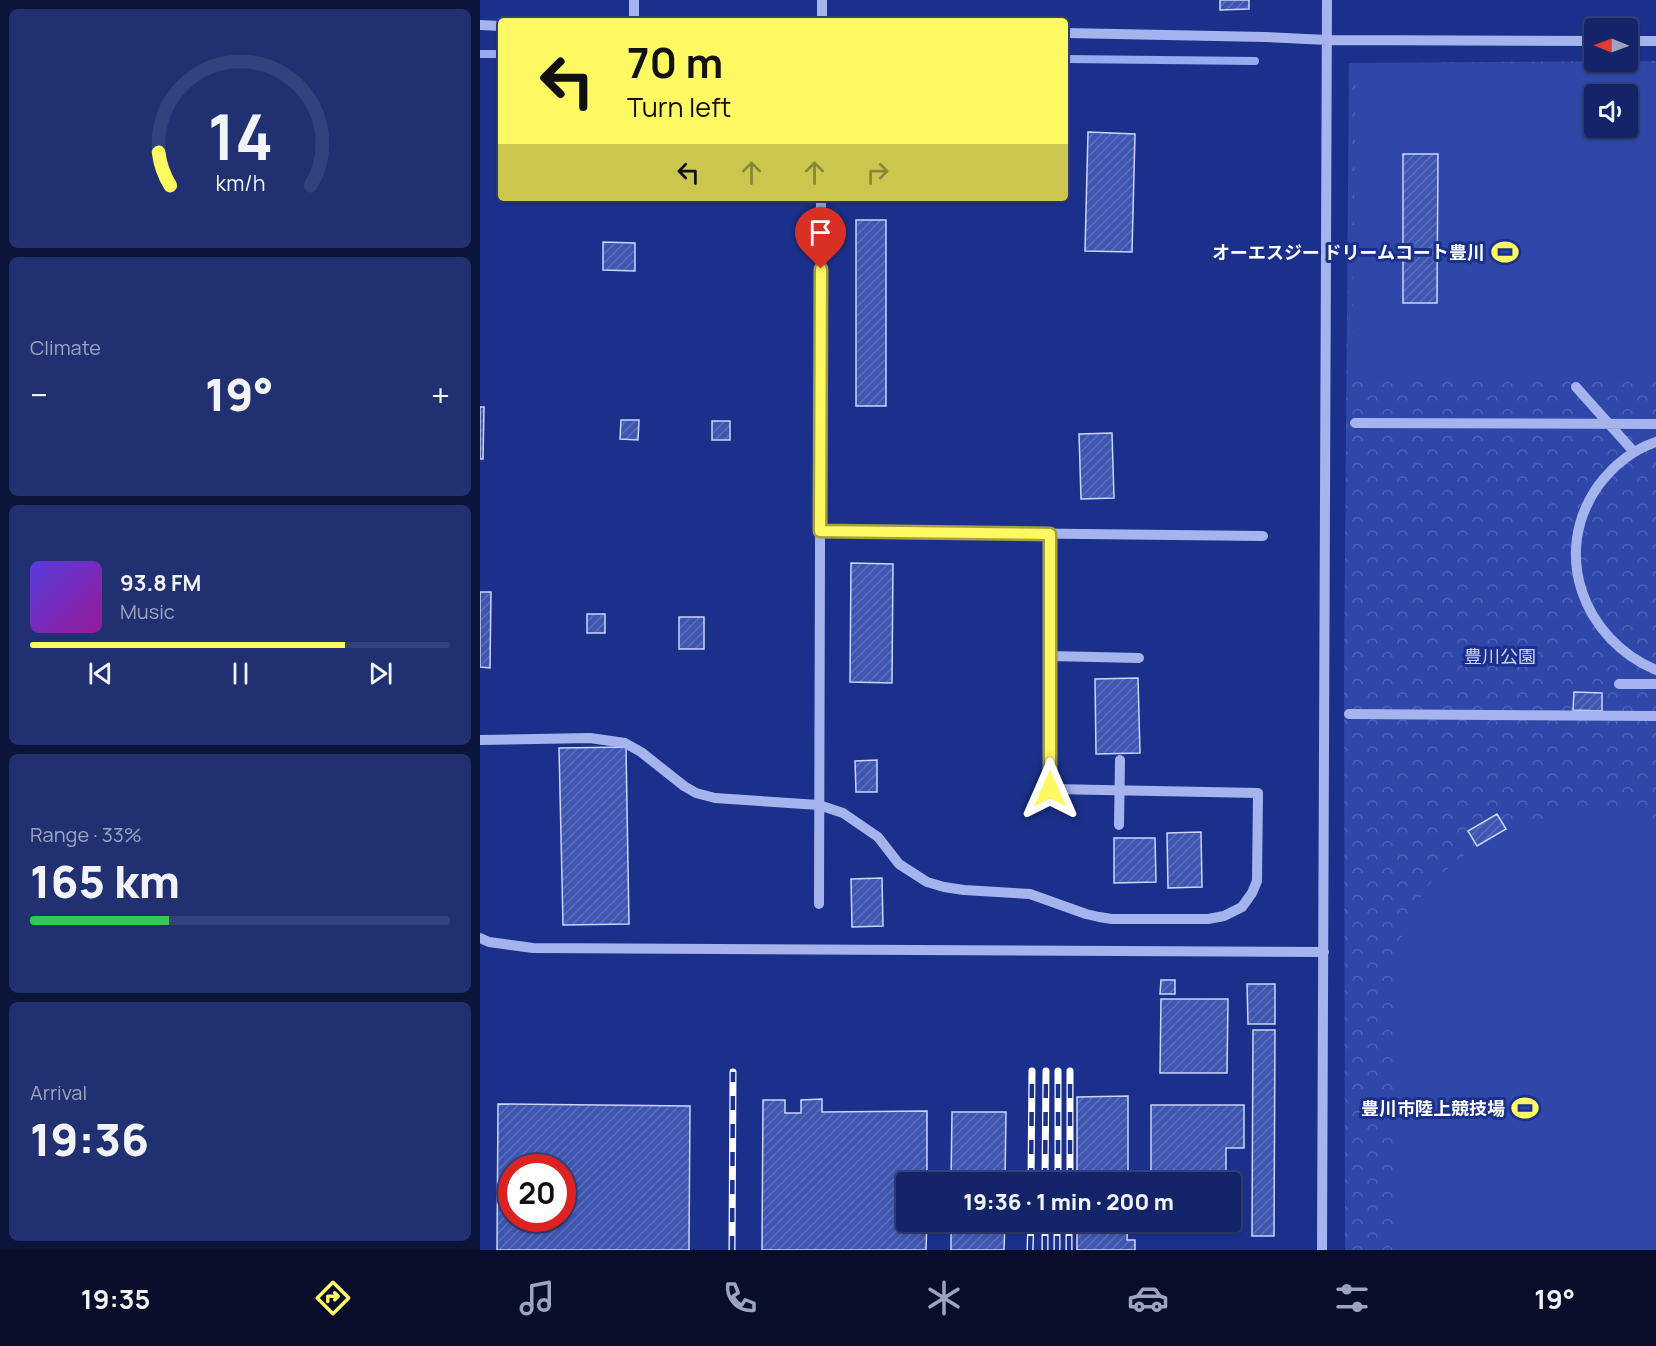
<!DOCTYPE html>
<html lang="en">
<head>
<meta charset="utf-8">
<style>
  :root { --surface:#142468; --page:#213071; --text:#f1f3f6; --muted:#9da4c0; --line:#33417c; --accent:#fef862 }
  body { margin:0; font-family:Manrope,"Noto Sans JP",sans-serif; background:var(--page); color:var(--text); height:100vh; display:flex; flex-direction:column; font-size:22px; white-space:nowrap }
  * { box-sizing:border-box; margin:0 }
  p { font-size:20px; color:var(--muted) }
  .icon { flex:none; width:33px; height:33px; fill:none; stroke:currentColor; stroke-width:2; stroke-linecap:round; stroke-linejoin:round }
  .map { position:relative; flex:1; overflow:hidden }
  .details { display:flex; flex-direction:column; gap:9px; padding:9px; background:#0b1439; width:480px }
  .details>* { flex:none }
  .guide { position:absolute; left:18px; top:18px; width:570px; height:183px; border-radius:6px; box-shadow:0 2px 4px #0004,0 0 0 2px var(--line); background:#fef862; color:#111; overflow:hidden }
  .needle { width:39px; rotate:271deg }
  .controls { position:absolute; left:1104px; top:18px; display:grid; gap:12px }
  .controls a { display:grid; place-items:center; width:54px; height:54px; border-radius:6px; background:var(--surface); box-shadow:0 2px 4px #0004,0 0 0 2px var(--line); font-size:30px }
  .speed { position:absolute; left:18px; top:1154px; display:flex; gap:12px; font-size:30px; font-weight:700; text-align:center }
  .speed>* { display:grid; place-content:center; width:78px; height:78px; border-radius:50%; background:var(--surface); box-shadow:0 2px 4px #0004,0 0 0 2px var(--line); line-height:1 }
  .speed .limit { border:9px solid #d22; background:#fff; color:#111 }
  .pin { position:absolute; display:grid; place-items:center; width:51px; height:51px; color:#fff; margin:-62px -26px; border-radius:50% 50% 50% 0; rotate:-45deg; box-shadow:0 0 6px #0007 }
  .pin .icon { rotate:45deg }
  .me { position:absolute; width:66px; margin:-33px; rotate:0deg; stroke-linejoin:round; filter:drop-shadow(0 0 4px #0008) }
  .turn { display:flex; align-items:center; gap:21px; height:126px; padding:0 30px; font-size:27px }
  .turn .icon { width:78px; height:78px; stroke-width:2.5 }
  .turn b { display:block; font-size:42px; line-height:51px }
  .lanes { display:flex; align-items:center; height:57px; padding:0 30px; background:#0003; justify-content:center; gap:30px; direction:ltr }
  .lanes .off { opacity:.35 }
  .big { font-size:45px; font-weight:800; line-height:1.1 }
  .details .card { flex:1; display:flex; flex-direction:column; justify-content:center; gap:9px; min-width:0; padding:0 21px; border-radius:9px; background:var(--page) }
  .details .dial { align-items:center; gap:0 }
  .dial svg { height:156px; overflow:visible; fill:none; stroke:var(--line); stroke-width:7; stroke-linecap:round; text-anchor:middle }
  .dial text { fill:var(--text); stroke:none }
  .song { display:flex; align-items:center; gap:18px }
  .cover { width:72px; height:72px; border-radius:9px; background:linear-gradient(135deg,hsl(250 70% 55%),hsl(300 70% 35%)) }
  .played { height:6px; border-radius:3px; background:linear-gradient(90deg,var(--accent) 75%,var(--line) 75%) }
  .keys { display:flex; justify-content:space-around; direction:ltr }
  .heat { display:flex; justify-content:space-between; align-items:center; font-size:33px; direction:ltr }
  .charge { height:9px; border-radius:4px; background:linear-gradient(90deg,#34c759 33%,var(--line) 0) }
  .trip { position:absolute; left:416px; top:1172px; width:345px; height:60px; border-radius:6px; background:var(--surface); box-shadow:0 2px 4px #0004,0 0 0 2px var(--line); font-weight:800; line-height:60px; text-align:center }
  .tab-bar { display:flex; height:96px; justify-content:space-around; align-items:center; background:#080e2a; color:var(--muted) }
  .tab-bar .icon { width:42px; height:42px }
  .tab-bar .current { color:var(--accent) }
  .tab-bar b { font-size:27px; color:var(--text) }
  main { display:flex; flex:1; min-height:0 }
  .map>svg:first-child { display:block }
</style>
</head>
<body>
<main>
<section class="details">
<div class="card dial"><svg viewBox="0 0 100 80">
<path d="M14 69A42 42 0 1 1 86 69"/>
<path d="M14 69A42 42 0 0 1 8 52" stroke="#fef862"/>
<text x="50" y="56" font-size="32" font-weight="700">14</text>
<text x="50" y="72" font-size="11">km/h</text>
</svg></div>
<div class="card"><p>Climate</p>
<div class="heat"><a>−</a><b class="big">19°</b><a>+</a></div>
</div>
<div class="card">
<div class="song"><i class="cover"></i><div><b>93.8 FM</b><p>Music</p></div></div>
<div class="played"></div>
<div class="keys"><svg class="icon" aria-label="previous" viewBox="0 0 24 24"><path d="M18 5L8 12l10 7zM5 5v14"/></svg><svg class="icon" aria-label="pause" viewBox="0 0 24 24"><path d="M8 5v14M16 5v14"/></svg><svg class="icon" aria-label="next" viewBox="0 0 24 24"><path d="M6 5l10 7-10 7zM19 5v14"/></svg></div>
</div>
<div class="card"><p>Range · 33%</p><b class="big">165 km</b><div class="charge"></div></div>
<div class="card"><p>Arrival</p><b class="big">19:36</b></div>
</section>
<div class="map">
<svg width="1176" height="1250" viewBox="0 0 1176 1250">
  <defs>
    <pattern id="forest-crowns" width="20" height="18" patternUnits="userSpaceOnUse" patternTransform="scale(1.5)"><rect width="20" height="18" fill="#2e47a8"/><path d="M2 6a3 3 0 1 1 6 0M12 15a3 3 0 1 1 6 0" fill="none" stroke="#4d63b5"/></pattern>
    <pattern id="building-hatch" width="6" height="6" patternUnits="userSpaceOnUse" patternTransform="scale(1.5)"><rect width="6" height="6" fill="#3f56b1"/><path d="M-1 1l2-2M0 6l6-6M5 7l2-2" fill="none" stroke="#5c6fbd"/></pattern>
  </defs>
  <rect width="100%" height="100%" fill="#1b308a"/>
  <path fill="url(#forest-crowns)" fill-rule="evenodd" d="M1176,61V1250H865L864,676L869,63ZM1114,94H1148V128H1114Z"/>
  <path fill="#2e47a8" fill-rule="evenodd" d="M876,69L1176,70V377L872,376ZM1114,94H1148V128H1114Z
    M1109,811L1137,812L1176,819V1250H914V966L926,919L950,883L986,854L1027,831L1036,828L1083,814Z"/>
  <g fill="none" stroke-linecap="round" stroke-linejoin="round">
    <path stroke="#98abef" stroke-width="8" d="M0,54H21
      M585,59L775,61"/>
  </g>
  <path fill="url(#building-hatch)" stroke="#cbd4f9" stroke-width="1.5" fill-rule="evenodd" d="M740,0H769V9L740,10Z
    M608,132L655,134L652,252L605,251Z
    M923,154H958L957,303H923Z
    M376,220H406V406H376Z
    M123,242L155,243V271L123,270Z
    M0,407H4L3,459H0Z
    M141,420H159L158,440L140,439Z
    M232,421H250V440H232Z
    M632,433L634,498L601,499L599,434Z
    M371,563L413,564L412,683L370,682Z
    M0,592H11L10,668L0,667Z
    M107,614H125V633H107Z
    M199,617H224V649H199Z
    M658,678L660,753L616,754L615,679Z
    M1094,692L1122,693V711L1093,710Z
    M146,747L149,924L83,925L79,748Z
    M397,760V792H376L375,761Z
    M1017,814L1026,829L997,846L988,831Z
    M721,832L722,887L688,888L687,833Z
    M634,838H675L676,882L634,883Z
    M402,878L403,926L372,927L371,879Z
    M681,980H695V994H680Z
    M767,984H795V1024H768Z
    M681,999H748L747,1073H680Z
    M773,1030H795L794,1236H772Z
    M648,1096V1182H597V1097Z
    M342,1099V1112L447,1111V1182H426V1221H447L446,1250H282L283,1100H305V1113H321V1100Z
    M18,1104L210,1106L209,1250H17ZM32,1167H82V1218H32Z
    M671,1105H764V1148H746V1182H671Z
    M472,1112H526L525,1182H471Z
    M471,1221H525L524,1250H471Z
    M597,1221H648L647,1240H655V1250H597Z"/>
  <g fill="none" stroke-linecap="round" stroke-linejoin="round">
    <path stroke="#a5b4ed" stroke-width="10" d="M154,0V21
      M342,21V0
      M0,25L21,26
      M585,33L785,37L847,40L1114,41
      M1148,41H1176
      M1096,387L1154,452
      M875,423L1176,424
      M1176,442C1152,450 1133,466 1118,486C1071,553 1103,639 1176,670
      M340,531L783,536
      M570,656L659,658
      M1139,684H1176
      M869,714L1176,716
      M0,740L110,738L145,743L161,752L204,786L216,793L235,798L339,805L363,813L398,837L419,864L447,882L464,887L484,890L550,894L606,914L619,917L632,919H728L744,916L762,907L772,893L777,881L778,793L571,789L570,534
      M639,825L640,760
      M339,904L341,198
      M0,938L9,942L53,948L844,952
      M842,1250L847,0"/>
    <defs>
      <path id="rail" d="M551,1182L552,1071
        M565,1182L566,1071
        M578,1182V1071
        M590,1182V1071
        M252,1250L253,1072
        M550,1250L551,1221
        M565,1250V1221
        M577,1250V1221
        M589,1250V1221"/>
    </defs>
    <use href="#rail" stroke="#fff" stroke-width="7"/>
    <use href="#rail" stroke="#1b308a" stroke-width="4.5" stroke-dasharray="14" stroke-linecap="butt"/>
  </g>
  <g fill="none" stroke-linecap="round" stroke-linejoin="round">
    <defs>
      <path id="route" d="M341,269L340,531L570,534V789"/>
    </defs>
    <use href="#route" stroke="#a5a140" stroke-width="15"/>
    <use href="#route" stroke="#fef862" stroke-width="10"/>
  </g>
  <defs>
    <symbol id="stadium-bare" viewBox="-9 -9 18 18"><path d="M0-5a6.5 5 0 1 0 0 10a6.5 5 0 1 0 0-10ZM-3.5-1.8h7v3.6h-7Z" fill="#fef862" stroke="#1b308a" stroke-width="2.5" paint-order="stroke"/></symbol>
  </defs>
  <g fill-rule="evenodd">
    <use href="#stadium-bare" x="1006" y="233" width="38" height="38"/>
    <use href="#stadium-bare" x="1026" y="1089" width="38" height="38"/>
  </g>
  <g text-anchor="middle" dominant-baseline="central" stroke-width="6" stroke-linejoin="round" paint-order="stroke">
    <g font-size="18" font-weight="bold" fill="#fff" stroke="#1b308a" text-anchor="end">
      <text x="1005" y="252">オーエスジー ドリームコート豊川</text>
      <text x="1025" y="1108">豊川市陸上競技場</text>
    </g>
    <g font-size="18" fill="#cbd4f9" stroke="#1b308a">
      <text x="1020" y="656">豊川公園</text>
    </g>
  </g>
</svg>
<div class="controls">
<a><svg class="needle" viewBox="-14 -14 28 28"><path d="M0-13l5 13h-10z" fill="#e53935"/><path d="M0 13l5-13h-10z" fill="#9da4c0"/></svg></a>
<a><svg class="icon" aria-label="sound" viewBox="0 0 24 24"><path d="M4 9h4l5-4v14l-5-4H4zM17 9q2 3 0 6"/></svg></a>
</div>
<div class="speed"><div class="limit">20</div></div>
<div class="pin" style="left:341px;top:269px;background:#d93025"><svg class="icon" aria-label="arrive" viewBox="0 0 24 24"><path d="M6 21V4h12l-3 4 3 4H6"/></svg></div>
<svg class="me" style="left:570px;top:789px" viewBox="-20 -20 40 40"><path d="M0-17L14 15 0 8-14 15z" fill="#fef862" stroke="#fff" stroke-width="4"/></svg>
<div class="trip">19:36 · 1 min · 200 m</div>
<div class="guide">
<div class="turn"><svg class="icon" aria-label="left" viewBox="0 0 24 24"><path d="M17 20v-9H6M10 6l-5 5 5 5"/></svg><div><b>70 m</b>Turn left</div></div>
<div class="lanes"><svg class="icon" aria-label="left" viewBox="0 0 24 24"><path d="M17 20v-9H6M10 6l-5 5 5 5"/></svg><svg class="icon off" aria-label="ahead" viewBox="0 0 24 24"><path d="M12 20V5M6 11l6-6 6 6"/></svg><svg class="icon off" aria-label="ahead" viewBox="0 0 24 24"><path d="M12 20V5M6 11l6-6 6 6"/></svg><svg class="icon off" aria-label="right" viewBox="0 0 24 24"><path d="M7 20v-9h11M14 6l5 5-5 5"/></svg></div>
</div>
</div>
</main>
<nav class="tab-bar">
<b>19:35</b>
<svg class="icon current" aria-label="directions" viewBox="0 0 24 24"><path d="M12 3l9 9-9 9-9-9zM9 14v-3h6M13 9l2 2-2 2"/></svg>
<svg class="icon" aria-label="music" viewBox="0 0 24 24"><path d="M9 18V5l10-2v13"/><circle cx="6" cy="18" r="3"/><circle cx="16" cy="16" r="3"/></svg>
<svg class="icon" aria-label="phone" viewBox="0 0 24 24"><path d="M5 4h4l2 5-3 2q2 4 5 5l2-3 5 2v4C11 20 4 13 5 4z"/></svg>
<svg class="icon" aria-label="climate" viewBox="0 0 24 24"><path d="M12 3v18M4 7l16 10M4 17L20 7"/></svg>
<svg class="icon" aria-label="car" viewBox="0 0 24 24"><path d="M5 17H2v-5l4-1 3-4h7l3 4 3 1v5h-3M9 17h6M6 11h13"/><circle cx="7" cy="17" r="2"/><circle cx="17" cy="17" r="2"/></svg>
<svg class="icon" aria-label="filters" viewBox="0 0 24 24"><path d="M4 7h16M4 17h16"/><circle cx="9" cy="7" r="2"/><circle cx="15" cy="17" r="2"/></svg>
<b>19°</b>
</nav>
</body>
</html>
